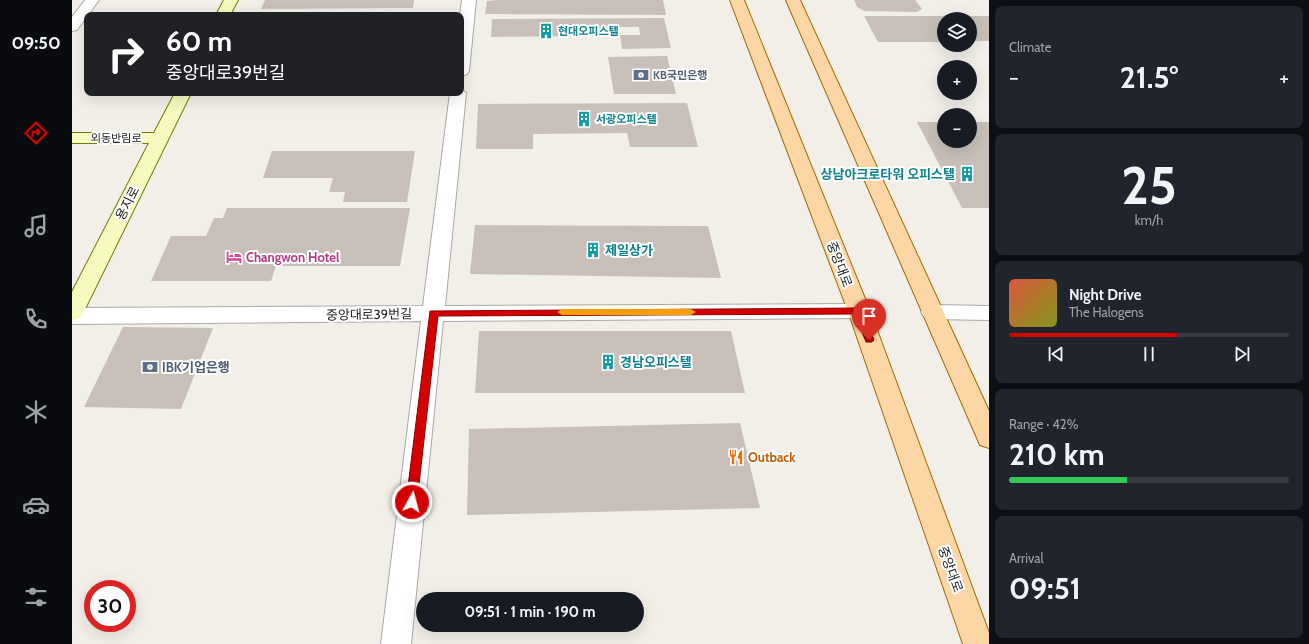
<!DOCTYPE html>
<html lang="en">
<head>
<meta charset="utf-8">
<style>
  :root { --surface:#171b24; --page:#20242c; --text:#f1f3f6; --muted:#9ea1a6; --line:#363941; --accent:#d40000 }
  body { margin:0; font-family:Cabin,"Noto Sans KR",sans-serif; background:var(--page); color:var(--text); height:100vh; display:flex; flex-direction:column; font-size:15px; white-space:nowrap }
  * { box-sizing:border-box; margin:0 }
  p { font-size:13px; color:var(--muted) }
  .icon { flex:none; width:22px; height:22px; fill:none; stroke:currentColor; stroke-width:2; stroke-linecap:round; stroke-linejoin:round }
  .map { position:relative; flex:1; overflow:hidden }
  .details { display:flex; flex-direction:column; gap:6px; padding:6px; background:#0d0f14; width:320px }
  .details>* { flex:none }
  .hud { position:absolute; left:12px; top:12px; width:380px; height:84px; border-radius:8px; box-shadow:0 4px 16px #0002; background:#202124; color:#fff; overflow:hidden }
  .fabs { position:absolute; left:865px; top:12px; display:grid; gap:8px }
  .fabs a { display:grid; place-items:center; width:40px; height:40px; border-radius:50%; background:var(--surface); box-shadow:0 4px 16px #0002; font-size:20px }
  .speed { position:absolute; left:12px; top:580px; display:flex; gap:8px; font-size:20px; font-weight:700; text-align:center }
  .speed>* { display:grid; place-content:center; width:52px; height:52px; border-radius:50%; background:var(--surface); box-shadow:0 4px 16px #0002; line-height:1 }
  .speed .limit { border:6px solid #d22; background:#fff; color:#111 }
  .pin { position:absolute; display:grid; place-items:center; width:34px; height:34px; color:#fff; margin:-41px -17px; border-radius:50% 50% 50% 0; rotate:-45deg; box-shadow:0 0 4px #0007 }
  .pin .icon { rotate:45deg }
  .me { position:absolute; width:44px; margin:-22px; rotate:7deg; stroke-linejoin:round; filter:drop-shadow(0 0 3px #0008) }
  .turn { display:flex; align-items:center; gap:14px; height:84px; padding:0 16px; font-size:18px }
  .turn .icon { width:52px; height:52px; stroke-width:2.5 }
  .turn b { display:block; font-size:28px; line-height:34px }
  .big { font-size:30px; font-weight:800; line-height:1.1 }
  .details .tile { flex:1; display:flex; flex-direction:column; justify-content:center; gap:6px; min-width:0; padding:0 14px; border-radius:8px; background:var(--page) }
  .details .dial { align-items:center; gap:0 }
  .dial b { font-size:52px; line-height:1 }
  .song { display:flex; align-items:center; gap:12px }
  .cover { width:48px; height:48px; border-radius:6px; background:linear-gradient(135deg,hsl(10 70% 55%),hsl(70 70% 35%)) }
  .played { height:4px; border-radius:2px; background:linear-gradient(90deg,var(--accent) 60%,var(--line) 60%) }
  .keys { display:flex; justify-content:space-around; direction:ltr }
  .heat { display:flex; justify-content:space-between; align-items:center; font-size:22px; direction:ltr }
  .charge { height:6px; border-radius:3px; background:linear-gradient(90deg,#34c759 42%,var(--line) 0) }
  .trip { position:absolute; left:344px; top:592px; width:228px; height:40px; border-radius:20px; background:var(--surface); box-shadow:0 4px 16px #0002; font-weight:800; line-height:40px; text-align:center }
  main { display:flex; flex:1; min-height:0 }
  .menu { display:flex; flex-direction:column; width:72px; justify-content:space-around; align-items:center; background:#090b0e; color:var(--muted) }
  .menu .icon { width:28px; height:28px }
  .menu .active { color:var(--accent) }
  .menu b { font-size:18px; color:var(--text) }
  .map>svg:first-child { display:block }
</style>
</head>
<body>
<main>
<nav class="menu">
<b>09:50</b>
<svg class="icon active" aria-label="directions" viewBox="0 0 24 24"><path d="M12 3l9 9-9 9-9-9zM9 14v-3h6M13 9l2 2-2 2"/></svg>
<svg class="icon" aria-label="music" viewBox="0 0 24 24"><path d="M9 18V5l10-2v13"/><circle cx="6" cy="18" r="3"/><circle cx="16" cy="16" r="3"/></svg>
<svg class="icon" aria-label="phone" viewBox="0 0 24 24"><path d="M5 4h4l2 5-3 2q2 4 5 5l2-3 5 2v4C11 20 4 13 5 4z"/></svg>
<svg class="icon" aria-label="climate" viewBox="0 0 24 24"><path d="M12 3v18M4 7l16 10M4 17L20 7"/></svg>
<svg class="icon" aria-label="car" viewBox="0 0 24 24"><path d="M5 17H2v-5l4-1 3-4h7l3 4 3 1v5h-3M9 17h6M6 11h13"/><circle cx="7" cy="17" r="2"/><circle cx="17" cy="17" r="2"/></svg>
<svg class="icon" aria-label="filters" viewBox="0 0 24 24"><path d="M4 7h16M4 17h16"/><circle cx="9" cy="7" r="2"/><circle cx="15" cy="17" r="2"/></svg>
</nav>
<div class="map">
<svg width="917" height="644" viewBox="0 0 917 644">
  <rect width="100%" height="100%" fill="#f2efe9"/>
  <path fill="#c7bfb8" d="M193,0H342L341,8L189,9Z
    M427,0H591L594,15L413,14L415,1Z
    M782,0H843L850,9L845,12L792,11L785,7Z
    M792,16H917V41H898V19H872V42H806Z
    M592,18L599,48L550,49L548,35H568L567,27H529L530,36L419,37L420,19Z
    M595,56L604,94H542L536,57Z
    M186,93H246L245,96H185Z
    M615,103L626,147H558L555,133L461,134V149H404L406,104Z
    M845,122H872V141H898V122H917V208H890Z
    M200,151H343L335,202H271L273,192H257L261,178H191Z
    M155,208H338L328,266H204L199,281H79L99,236H134L142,218H151Z
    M403,225L636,226L649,278L398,274Z
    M51,327L141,328L109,409L12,407Z
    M407,331H659L673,393H403Z
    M668,423L688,508L395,515L397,429Z"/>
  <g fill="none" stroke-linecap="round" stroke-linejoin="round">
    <defs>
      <path id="minor" d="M13,0H27L5,30L0,31V17Z
        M390,0H404L397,71L395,74L389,76L388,15Z
        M389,89L394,93L373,306L787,304L795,306L798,311L795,316L787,318L371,321L339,644H309L349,321L0,324V308L351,306L378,93H389Z
        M860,305L917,306V320L860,319L852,317L849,312L852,307Z"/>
      <path id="secondary" d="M152,0H166L158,15H144Z
        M103,93H119L11,313L8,318L0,320V292L77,143H0V133H82Z"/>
      <path id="primary" d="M658,0H672L798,311L917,633V644H891L776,311Z
        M714,0H728L917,411V448L908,445L905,438Z"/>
    </defs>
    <use href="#minor" stroke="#a9a9a9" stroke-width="2"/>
    <use href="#secondary" stroke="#707d05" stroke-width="2"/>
    <use href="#primary" stroke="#a06b00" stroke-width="2"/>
    <use href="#minor" fill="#fff" fill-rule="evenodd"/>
    <use href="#secondary" fill="#f7fabf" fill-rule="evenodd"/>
    <use href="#primary" fill="#fcd6a4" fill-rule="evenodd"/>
  </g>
  <path fill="#d40000" stroke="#8a0000" d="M787,308L791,311L802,340L800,342H794L783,314L366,316L345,502L344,505H336L334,502L358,311Z"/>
  <path fill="#f59e0b" d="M490,309H619L624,312L619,315H490L485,312Z"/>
  <defs>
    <symbol id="building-bare" viewBox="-9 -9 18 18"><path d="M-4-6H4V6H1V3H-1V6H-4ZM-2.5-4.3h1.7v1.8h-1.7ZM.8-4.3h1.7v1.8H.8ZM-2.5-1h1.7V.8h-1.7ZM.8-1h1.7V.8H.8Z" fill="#0f9aa8" stroke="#fff" stroke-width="2.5" paint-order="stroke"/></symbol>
    <symbol id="bank-bare" viewBox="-9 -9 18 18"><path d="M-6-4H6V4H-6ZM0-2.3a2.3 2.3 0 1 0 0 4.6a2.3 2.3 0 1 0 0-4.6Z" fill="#5c6f8a" stroke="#fff" stroke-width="2.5" paint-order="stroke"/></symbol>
    <symbol id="hotel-bare" viewBox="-9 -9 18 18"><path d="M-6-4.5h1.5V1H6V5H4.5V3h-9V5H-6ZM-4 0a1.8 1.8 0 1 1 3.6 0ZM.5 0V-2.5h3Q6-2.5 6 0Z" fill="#d1479c" stroke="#fff" stroke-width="2.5" paint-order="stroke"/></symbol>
    <symbol id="restaurant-bare" viewBox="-9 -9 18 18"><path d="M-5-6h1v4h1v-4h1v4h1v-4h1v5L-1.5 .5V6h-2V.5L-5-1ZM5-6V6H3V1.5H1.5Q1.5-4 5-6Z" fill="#e8710a" stroke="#fff" stroke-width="2.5" paint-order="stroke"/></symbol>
  </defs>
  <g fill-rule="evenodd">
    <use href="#building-bare" x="463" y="20" width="22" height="22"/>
    <use href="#bank-bare" x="558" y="64" width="22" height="22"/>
    <use href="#building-bare" x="501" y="108" width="22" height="22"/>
    <use href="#building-bare" x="884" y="163" width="22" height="22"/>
    <use href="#building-bare" x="510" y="239" width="22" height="22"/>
    <use href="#hotel-bare" x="151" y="246" width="22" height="22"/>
    <use href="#building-bare" x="525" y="351" width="22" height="22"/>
    <use href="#bank-bare" x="67" y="356" width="22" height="22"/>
    <use href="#restaurant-bare" x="653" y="446" width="22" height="22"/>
  </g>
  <g text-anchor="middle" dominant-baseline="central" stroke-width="4" stroke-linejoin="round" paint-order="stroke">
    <g font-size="11" font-weight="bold" fill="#0d838f" stroke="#fff" text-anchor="start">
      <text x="486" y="31">현대오피스텔</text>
      <text x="524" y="119">서광오피스텔</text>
    </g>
    <g font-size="11" font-weight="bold" fill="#4e5e75" stroke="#fff" text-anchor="start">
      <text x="581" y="75">KB국민은행</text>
    </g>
    <g font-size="11" fill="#222" stroke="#fff">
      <text x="44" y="138">외동반림로</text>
    </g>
    <g font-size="13" font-weight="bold" fill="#0d838f" stroke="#fff" text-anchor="start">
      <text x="883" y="174" text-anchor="end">상남아크로타워 오피스텔</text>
      <text x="533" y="250">제일상가</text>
      <text x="548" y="362">경남오피스텔</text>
    </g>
    <g font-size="13" fill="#222" stroke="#fff">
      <text transform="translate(55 203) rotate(-63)">용지로</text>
      <text transform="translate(768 264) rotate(69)">중앙대로</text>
      <text transform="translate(297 314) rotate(-1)">중앙대로39번길</text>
      <text transform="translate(879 569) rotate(70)">중앙대로</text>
    </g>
    <g font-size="13" font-weight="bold" fill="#b23c85" stroke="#fff" text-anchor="start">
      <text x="174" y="257">Changwon Hotel</text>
    </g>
    <g font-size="13" font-weight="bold" fill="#4e5e75" stroke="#fff" text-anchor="start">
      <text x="90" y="367">IBK기업은행</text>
    </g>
    <g font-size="13" font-weight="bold" fill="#c56008" stroke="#fff" text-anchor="start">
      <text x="676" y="457">Outback</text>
    </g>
  </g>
</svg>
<div class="fabs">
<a><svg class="icon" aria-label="layers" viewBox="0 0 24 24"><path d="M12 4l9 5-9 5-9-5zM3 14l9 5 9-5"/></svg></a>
<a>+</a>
<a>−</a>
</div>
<div class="speed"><div class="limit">30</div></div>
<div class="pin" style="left:797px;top:340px;background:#d93025"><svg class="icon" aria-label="arrive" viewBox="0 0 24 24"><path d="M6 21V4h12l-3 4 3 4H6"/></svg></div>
<svg class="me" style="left:340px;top:502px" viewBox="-20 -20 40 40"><circle r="17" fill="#d40000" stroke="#fff" stroke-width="3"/><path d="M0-11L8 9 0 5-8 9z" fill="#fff"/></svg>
<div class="trip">09:51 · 1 min · 190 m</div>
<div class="hud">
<div class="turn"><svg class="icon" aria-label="right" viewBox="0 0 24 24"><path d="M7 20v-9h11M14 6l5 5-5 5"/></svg><div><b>60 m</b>중앙대로39번길</div></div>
</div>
</div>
<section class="details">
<div class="tile"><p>Climate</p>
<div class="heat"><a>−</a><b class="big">21.5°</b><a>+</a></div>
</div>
<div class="tile dial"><b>25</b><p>km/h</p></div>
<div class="tile">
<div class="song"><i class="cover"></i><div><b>Night Drive</b><p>The Halogens</p></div></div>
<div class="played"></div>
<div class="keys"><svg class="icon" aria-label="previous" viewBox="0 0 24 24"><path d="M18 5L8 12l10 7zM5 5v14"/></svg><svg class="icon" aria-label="pause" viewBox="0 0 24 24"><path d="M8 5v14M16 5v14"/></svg><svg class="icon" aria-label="next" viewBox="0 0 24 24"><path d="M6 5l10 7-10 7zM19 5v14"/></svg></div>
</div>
<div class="tile"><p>Range · 42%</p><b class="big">210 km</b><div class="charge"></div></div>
<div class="tile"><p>Arrival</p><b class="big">09:51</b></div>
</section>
</main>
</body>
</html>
